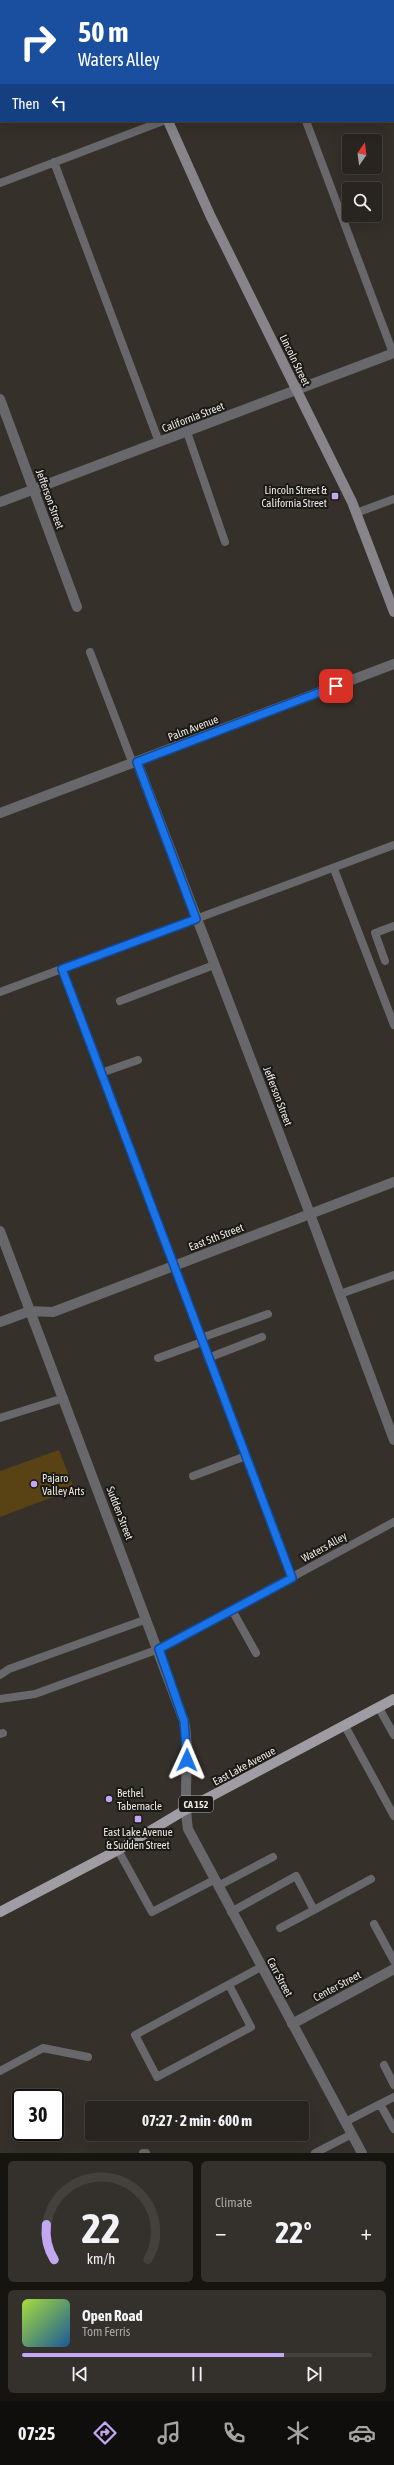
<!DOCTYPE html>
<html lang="en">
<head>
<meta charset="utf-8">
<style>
  :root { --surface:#28241f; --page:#34302c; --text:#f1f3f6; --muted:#a5a4a4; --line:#44413d; --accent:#c3a7f2 }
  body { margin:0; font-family:"Asap Condensed",sans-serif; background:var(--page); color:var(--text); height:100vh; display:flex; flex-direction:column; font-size:15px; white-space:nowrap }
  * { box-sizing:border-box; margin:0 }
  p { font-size:13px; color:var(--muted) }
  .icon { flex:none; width:22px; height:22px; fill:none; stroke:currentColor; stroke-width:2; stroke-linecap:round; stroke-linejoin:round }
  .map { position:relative; height:2153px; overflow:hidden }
  .details { display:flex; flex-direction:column; gap:8px; padding:8px; background:#161411; flex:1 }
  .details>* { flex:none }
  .guide { position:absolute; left:0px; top:0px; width:394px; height:122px; box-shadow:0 4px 16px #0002,0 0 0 1px var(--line); background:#1a4fa0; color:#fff; overflow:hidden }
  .needle { width:26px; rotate:14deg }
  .controls { position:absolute; left:342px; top:134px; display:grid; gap:8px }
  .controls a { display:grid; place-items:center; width:40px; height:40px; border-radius:4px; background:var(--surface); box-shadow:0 4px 16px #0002,0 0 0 1px var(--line); font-size:20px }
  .speed { position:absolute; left:12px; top:2089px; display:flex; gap:8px; font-size:20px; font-weight:700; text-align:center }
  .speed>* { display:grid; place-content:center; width:52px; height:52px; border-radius:50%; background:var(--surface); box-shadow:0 4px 16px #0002,0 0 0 1px var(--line); line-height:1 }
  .speed .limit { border:2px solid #111; border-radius:6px; background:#fff; color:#111 }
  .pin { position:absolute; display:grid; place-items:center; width:34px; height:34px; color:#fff; margin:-17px; border-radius:8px; box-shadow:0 2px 6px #0006 }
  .me { position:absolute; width:44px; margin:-22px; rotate:1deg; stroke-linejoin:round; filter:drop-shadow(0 0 3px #0008) }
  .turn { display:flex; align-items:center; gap:14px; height:84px; padding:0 12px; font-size:18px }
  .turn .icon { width:52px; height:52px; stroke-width:2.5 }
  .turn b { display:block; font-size:28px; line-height:34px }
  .then { display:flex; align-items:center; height:38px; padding:0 12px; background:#0003; gap:8px; font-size:15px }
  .big { font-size:30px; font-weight:700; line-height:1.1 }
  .details .tile { flex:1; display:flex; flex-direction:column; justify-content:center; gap:6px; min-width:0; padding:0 14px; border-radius:6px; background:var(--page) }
  .details .dial { align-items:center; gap:0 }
  .dial svg { height:104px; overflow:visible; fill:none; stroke:var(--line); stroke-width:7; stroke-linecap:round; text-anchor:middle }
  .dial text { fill:var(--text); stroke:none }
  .song { display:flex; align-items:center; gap:12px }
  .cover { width:48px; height:48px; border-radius:6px; background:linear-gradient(135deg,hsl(80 70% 55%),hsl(210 70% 35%)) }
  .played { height:4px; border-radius:2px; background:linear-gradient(90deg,var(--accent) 75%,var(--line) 75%) }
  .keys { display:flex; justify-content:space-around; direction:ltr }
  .heat { display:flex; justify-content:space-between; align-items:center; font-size:22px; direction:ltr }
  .details .tiles { flex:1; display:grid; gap:8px; grid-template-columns:1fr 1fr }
  .tile:last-child { grid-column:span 2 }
  .trip { position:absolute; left:85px; top:2101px; width:224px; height:40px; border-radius:4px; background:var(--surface); box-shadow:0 4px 16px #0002,0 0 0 1px var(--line); font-weight:700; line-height:40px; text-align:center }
  .tabs { display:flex; height:64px; justify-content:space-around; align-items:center; background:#100e0c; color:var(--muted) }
  .tabs .icon { width:28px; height:28px }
  .tabs .on { color:var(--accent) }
  .tabs b { font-size:18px; color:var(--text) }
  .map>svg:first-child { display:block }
</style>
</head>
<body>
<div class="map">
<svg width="394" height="2153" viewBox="0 0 394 2153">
  <rect width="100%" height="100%" fill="#353029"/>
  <path fill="#594315" d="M59,1450L74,1489L0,1517V1471Z"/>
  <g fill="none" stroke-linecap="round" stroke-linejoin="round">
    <path stroke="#68676b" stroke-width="8" d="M393,35H394
      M306,121L393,353
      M54,162L159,442
      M0,183L163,121
      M187,432L225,542
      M356,513L394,499
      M90,652L133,764
      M334,869L394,1025
      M385,961L375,933L394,926
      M62,969L292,1578
      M0,992L394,845
      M120,1001L214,965
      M101,1073L138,1060
      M340,1294L394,1275
      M201,1338L268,1314
      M158,1358L202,1342
      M208,1358L262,1337
      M0,1418L64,1398
      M193,1476L246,1456
      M232,1610L256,1653
      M0,1675L9,1669L147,1619
      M0,1699L35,1694L159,1649L394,1522
      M379,1708L394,1735
      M345,1726L394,1816
      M0,1734L3,1733
      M118,1850L152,1912L214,1880
      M218,1886L273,1857
      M314,1910L371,1879
      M231,1912L296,1876L314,1910L280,1928
      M374,1924L394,1961
      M229,1985L251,2027L157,2077L135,2035L261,1967
      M384,2065L394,2085
      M0,2071L43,2048L88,2057
      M394,2097L380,2104L394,2129
      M345,2122L380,2104
      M143,2153H146
      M315,2153L352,2134"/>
    <path stroke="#68676b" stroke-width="10" d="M385,0V1
      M132,1L134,0
      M393,21L394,24
      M0,50H1
      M0,399L77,607
      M0,502L394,353
      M137,762L310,1214L394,1440
      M0,813L394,664
      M0,1231L184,1721C191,1757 182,1793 188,1829L362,2153
      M0,1322L30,1311L53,1312L394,1182
      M292,2024L394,1969"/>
    <path stroke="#87858b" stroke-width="10" d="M123,0V1
      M168,121L210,215L352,502L394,612"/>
    <path stroke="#9f9ca4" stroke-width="10" d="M0,1912L118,1850L185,1810L394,1699"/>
  </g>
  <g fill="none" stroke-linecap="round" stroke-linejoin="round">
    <defs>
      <path id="route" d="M187,1760L184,1721L159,1649L292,1578L62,969L196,919L137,762L336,686"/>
    </defs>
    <use href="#route" stroke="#114b97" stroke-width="10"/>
    <use href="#route" stroke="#1a73e8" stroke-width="7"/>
  </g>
  <g fill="#c3a7f2" stroke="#1b1915" stroke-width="1.5">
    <rect x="331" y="492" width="8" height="8" rx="2"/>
    <circle cx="34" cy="1484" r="4"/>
    <circle cx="109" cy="1799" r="4"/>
    <rect x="134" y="1815" width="8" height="8" rx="2"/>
  </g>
  <g text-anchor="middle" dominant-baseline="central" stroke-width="4" stroke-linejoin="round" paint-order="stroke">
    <rect fill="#1b1915" stroke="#aeaba7" stroke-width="1" x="179" y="1796" width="34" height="16" rx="3"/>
    <g font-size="10" font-weight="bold" fill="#edeae5">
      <text x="196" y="1804">CA 152</text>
    </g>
    <g font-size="11" fill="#edeae5" stroke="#1b1915">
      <text transform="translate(295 360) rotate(64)">Lincoln Street</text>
      <text transform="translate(193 417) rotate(-21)">California Street</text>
      <text transform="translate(50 499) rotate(70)">Jefferson Street</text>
      <text transform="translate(193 728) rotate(-21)">Palm Avenue</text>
      <text transform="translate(278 1096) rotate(69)">Jefferson Street</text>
      <text transform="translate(216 1237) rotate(-21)">East 5th Street</text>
      <text transform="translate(120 1513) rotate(69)">Sudden Street</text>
      <text transform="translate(324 1547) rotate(-29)">Waters Alley</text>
      <text transform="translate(244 1766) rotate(-28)">East Lake Avenue</text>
      <text transform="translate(280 1977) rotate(62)">Carr Street</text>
      <text transform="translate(337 1986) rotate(-28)">Center Street</text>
    </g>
    <g font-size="11" fill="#edeae5" stroke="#1b1915" text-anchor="start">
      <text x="327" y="490" text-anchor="end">Lincoln Street &amp;<tspan x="327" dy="13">California Street</tspan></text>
      <text x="42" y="1478">Pajaro<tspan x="42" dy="13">Valley Arts</tspan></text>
      <text x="117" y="1793">Bethel<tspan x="117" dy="13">Tabernacle</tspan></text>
      <text x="138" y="1832" text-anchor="middle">East Lake Avenue<tspan x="138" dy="13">&amp; Sudden Street</tspan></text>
    </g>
  </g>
</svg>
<div class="controls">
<a><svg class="needle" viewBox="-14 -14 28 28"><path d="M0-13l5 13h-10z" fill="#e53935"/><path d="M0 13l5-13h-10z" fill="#a5a4a4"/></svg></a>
<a><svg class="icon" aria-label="search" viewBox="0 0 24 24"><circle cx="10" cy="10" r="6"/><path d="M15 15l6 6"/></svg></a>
</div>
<div class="speed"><div class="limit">30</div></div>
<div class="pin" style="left:336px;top:686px;background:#d93025"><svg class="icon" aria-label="arrive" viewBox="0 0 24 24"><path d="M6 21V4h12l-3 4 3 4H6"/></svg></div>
<svg class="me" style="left:187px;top:1760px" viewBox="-20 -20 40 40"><path d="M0-17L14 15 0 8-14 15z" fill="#1a73e8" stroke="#fff" stroke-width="4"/></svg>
<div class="trip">07:27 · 2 min · 600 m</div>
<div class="guide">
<div class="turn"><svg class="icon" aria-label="right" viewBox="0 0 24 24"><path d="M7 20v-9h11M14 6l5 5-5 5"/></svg><div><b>50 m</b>Waters Alley</div></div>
<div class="then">Then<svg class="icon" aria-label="left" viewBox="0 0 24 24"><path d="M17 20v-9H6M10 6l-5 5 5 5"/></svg></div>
</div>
</div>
<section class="details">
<div class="tiles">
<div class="tile dial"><svg viewBox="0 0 100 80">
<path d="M14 69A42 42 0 1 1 86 69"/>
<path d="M14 69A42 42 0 0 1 8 42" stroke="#c3a7f2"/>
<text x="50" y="56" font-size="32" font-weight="700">22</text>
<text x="50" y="72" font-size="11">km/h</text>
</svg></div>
<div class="tile"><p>Climate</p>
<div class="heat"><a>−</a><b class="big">22°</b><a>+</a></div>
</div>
<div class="tile">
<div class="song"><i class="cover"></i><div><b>Open Road</b><p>Tom Ferris</p></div></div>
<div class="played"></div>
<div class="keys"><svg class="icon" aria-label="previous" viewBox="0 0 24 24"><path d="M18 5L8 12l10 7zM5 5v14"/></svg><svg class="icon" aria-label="pause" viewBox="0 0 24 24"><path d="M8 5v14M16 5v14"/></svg><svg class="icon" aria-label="next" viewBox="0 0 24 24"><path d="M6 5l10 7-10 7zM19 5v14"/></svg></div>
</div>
</div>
</section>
<nav class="tabs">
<b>07:25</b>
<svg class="icon on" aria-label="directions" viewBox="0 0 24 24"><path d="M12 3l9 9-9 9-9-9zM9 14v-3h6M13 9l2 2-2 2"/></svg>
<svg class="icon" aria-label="music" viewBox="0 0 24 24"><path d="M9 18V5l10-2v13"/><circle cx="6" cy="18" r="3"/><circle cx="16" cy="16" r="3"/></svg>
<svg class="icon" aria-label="phone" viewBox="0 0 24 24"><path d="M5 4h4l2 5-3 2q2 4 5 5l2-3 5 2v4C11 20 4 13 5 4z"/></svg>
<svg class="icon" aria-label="climate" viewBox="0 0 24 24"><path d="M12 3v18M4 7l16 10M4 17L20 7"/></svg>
<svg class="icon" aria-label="car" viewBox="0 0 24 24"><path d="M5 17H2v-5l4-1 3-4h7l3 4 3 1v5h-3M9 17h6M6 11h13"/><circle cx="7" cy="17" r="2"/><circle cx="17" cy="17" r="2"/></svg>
</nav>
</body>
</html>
